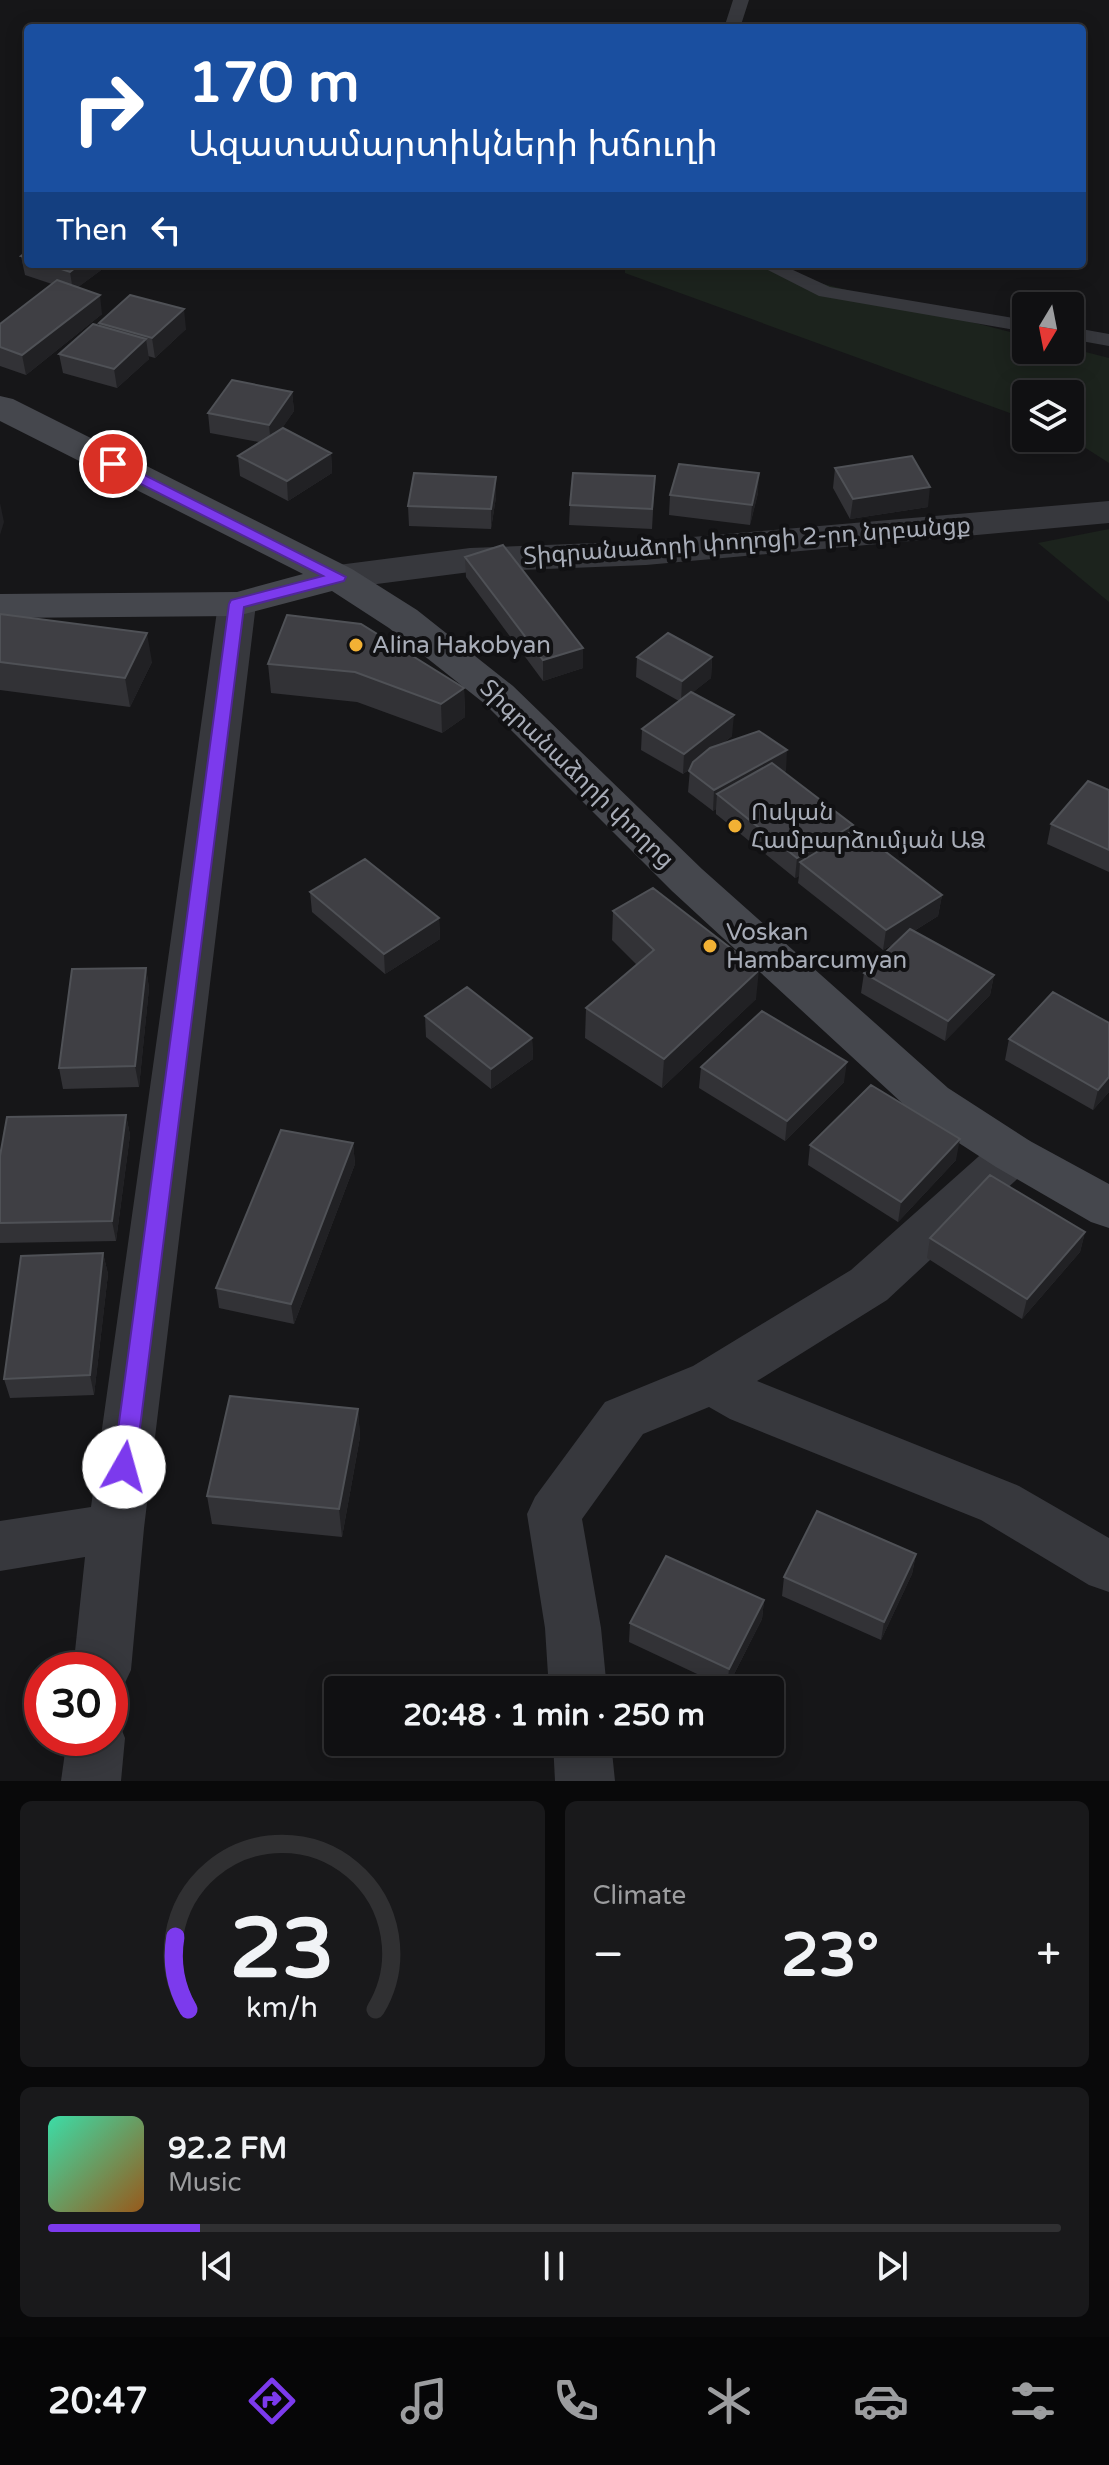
<!DOCTYPE html>
<html lang="en">
<head>
<meta charset="utf-8">
<style>
  :root { --surface:#101012; --page:#19191b; --text:#f1f3f6; --muted:#9c9d9f; --line:#303032; --accent:#7c3aed }
  body { margin:0; font-family:"Varela Round","Noto Sans Armenian",sans-serif; background:var(--page); color:var(--text); height:100vh; display:flex; flex-direction:column; font-size:30px; white-space:nowrap }
  * { box-sizing:border-box; margin:0 }
  p { font-size:26px; color:var(--muted) }
  .icon { flex:none; width:44px; height:44px; fill:none; stroke:currentColor; stroke-width:2; stroke-linecap:round; stroke-linejoin:round }
  .map { position:relative; height:1781px; overflow:hidden }
  .side { display:flex; flex-direction:column; gap:20px; padding:20px; background:#09090a; flex:1 }
  .side>* { flex:none }
  .hud { position:absolute; left:24px; top:24px; width:1062px; height:244px; border-radius:8px; box-shadow:0 4px 20px #0003,0 0 0 2px var(--line); background:#1a4fa0; color:#fff; overflow:hidden }
  .needle { width:52px; rotate:190deg }
  .tools { position:absolute; left:1012px; top:292px; display:grid; gap:16px }
  .tools a { display:grid; place-items:center; width:72px; height:72px; border-radius:8px; background:var(--surface); box-shadow:0 4px 20px #0003,0 0 0 2px var(--line); font-size:40px }
  .speed { position:absolute; left:24px; top:1652px; display:flex; gap:16px; font-size:40px; font-weight:700; text-align:center }
  .speed>* { display:grid; place-content:center; width:104px; height:104px; border-radius:50%; background:var(--surface); box-shadow:0 4px 20px #0003,0 0 0 2px var(--line); line-height:1 }
  .speed .limit { border:12px solid #d22; background:#fff; color:#111 }
  .pin { position:absolute; display:grid; place-items:center; width:68px; height:68px; color:#fff; margin:-34px; border:4px solid #fff; border-radius:50%; box-shadow:0 2px 8px #0007 }
  .me { position:absolute; width:88px; margin:-44px; rotate:7deg; stroke-linejoin:round; filter:drop-shadow(0 0 6px #0008) }
  .turn { display:flex; align-items:center; gap:28px; height:168px; padding:0 32px; font-size:36px }
  .turn .icon { width:104px; height:104px; stroke-width:2.5 }
  .turn b { display:block; font-size:56px; line-height:68px }
  .then { display:flex; align-items:center; height:76px; padding:0 32px; background:#0003; gap:16px; font-size:30px }
  .big { font-size:60px; font-weight:700; line-height:1.1 }
  .side .card { flex:1; display:flex; flex-direction:column; justify-content:center; gap:12px; min-width:0; padding:0 28px; border-radius:12px; background:var(--page) }
  .side .dial { align-items:center; gap:0 }
  .dial svg { height:208px; overflow:visible; fill:none; stroke:var(--line); stroke-width:7; stroke-linecap:round; text-anchor:middle }
  .dial text { fill:var(--text); stroke:none }
  .song { display:flex; align-items:center; gap:24px }
  .cover { width:96px; height:96px; border-radius:12px; background:linear-gradient(135deg,hsl(160 70% 55%),hsl(30 70% 35%)) }
  .played { height:8px; border-radius:4px; background:linear-gradient(90deg,var(--accent) 15%,var(--line) 15%) }
  .keys { display:flex; justify-content:space-around; direction:ltr }
  .heat { display:flex; justify-content:space-between; align-items:center; font-size:44px; direction:ltr }
  .side .tiles { flex:1; display:grid; gap:20px; grid-template-columns:1fr 1fr }
  .card:last-child { grid-column:span 2 }
  .trip { position:absolute; left:324px; top:1676px; width:460px; height:80px; border-radius:8px; background:var(--surface); box-shadow:0 4px 20px #0003,0 0 0 2px var(--line); font-weight:700; line-height:80px; text-align:center }
  .menu { display:flex; height:128px; justify-content:space-around; align-items:center; background:#060607; color:var(--muted) }
  .menu .icon { width:56px; height:56px }
  .menu .active { color:var(--accent) }
  .menu b { font-size:36px; color:var(--text) }
  .map>svg:first-child { display:block }
</style>
</head>
<body>
<div class="map">
<svg width="1109" height="1781" viewBox="0 0 1109 1781">
  <rect width="100%" height="100%" fill="#161618"/>
  <path fill="#1c231d" d="M625,264H770L773,271L1026,336V350L1070,348L1109,358V463L1070,438V394H1026V419L625,273Z
    M1109,529V602L1038,543Z"/>
  <g fill="none" stroke-linecap="round" stroke-linejoin="round">
    <path fill="#37383d" fill-rule="evenodd" d="M733,0H749L740,28H724Z
      M756,264H780L830,287L1026,320V332L819,296Z
      M1070,327L1109,334V346L1070,339Z"/>
    <path fill="#37383d" fill-rule="evenodd" d="M1109,501V523L646,565L470,572L338,589L324,585L319,577L324,569L338,565L470,548L646,541Z
      M237,592L251,595L256,604L144,1528L131,1670L122,1689L110,1694V1670H73L85,1557L0,1571V1521L91,1507L218,604L223,595Z
      M1013,1135L1030,1141L1037,1154L1030,1167L887,1300L757,1381L1019,1486L1109,1538V1592L1089,1585L981,1520L730,1419L709,1407L643,1434L582,1519L601,1628L607,1690H549L545,1628L527,1514L535,1497L605,1402L693,1366L851,1270L996,1141Z
      M110,1716L117,1718L125,1738L121,1781H61L67,1738H110Z
      M553,1742H611L615,1781H555Z"/>
    <path fill="#45474d" fill-rule="evenodd" d="M0,396L13,399L352,569L417,610L513,686L702,869L948,1088L1030,1141L1109,1184V1228L1091,1222L996,1167L914,1114L672,891L485,704L389,628L332,591L237,616L0,618V594L237,592L303,574L0,421Z"/>
  </g>
  <path fill="#323236" d="M28,251V264L108,265L78,287L102,314L26,375L0,366V324L52,284L25,275L21,256Z
    M99,323L186,329L155,358L148,356L149,359L117,388L63,373L59,354L99,326Z
    M292,392L294,411L282,428L331,453L332,473L288,501L240,476L238,456L259,442L210,433L208,413Z
    M835,468L928,507L850,519L833,488Z
    M655,476L652,529L569,525L570,505Z
    M758,493L750,525L669,515L670,495Z
    M496,497L491,529L409,526L408,506Z
    M465,557L583,648V668L543,681L466,577Z
    M0,614L152,662L130,707L0,690Z
    M287,615L464,688L465,717L442,733L357,702L271,693L268,664Z
    M637,657H712L711,678L693,692L732,736L722,744L786,771L784,772L852,832L942,895L938,916L914,931L994,975L990,995L945,1041L861,993L864,973L895,943L883,950L798,883L799,876L795,878L716,814V809L713,811L688,792L690,769L683,774L641,750L642,729L679,701L636,677Z
    M1109,790V872L1047,844L1051,824Z
    M310,892L439,918L440,939L385,974L312,912Z
    M613,911L756,999L662,1088L585,1038L586,1008L637,965L612,940Z
    M146,968L149,988L139,1087L63,1089L59,1068Z
    M425,1016L532,1038L533,1059L491,1089L426,1037Z
    M1109,1023V1092L1093,1110L1005,1060L1009,1039Z
    M701,1067L844,1082L785,1141L699,1088Z
    M126,1115L130,1135L116,1241L0,1243V1156Z
    M353,1143L355,1164L294,1324L219,1308L216,1288Z
    M810,1145L956,1160L898,1222L808,1165Z
    M1085,1232L1080,1252L1022,1319L927,1258L930,1238Z
    M103,1253L108,1274L94,1395L10,1398L4,1379Z
    M358,1409L360,1437L342,1537L212,1524L207,1496Z
    M916,1554L912,1574L881,1640L782,1596L784,1577Z
    M764,1600L762,1619L727,1688L629,1642L630,1623Z"/>
  <path fill="#212124" d="M80,264L108,265L73,291L70,272Z
    M100,295L102,314L26,375L22,355Z
    M184,309L186,329L155,358L152,338Z
    M146,339L149,359L117,388L114,369Z
    M292,392L294,411L271,445L269,425Z
    M331,453L332,473L288,501L287,481Z
    M759,473L758,493L750,525L752,505Z
    M496,477V497L491,529V509Z
    M930,487L928,507L850,519L853,499Z
    M0,503L4,522L0,535Z
    M147,633L152,662L130,707L125,678Z
    M583,648V668L543,681V660Z
    M712,657L711,678L681,702L682,681Z
    M464,688L465,717L442,733L441,704Z
    M734,715L732,736L683,774L684,754Z
    M787,750L786,771L728,802L717,794L716,809L713,811L714,790Z
    M853,825L851,846L800,862L799,876L795,878L797,858Z
    M942,895L938,916L883,950L886,930Z
    M439,918L440,939L385,974L384,954Z
    M146,968L149,988L139,1087L135,1066Z
    M759,970L756,999L662,1088L664,1059Z
    M994,975L990,995L945,1041L948,1021Z
    M532,1038L533,1059L491,1089V1069Z
    M847,1062L844,1082L785,1141L787,1121Z
    M1109,1077V1092L1093,1110L1098,1090Z
    M126,1115L130,1135L116,1241L112,1221Z
    M960,1139L956,1160L898,1222L901,1202Z
    M353,1143L355,1164L294,1324L291,1304Z
    M1085,1232L1080,1252L1022,1319L1027,1299Z
    M103,1253L108,1274L94,1395L90,1375Z
    M358,1409L360,1437L342,1537L339,1509Z
    M916,1554L912,1574L881,1640L884,1622Z
    M764,1600L762,1619L727,1688L729,1669Z"/>
  <path fill="#3f3f44" stroke="#4f5156" stroke-width="2" d="M28,251V258L21,256Z
    M46,264H80L70,272Z
    M57,280L100,295L22,355L0,347V324Z
    M130,295L184,309L152,338L99,323Z
    M93,324L146,339L114,369L59,354Z
    M232,380L292,392L269,425L208,413Z
    M283,428L331,453L287,481L238,456Z
    M912,456L930,487L853,499L835,468Z
    M679,464L759,473L752,505L670,495Z
    M414,473L496,477L491,509L408,506Z
    M573,473L655,476L652,509L570,505Z
    M503,545L583,648L543,660L465,557Z
    M0,614L147,633L125,678L0,662Z
    M287,615L361,624L464,688L441,704L355,672L268,664Z
    M668,633L712,657L682,681L637,657Z
    M691,692L734,715L684,754L642,729Z
    M759,731L787,750L714,790L689,771L693,762L710,748Z
    M772,763L853,825L797,858L717,794Z
    M1088,781L1109,790V850L1051,824Z
    M856,829L942,895L886,930L800,862Z
    M365,859L439,918L384,954L310,892Z
    M653,888L759,970L664,1059L586,1008L654,950L613,911Z
    M910,929L994,975L948,1021L864,973Z
    M146,968L135,1066L59,1068L72,969Z
    M467,987L532,1038L491,1069L425,1016Z
    M1053,992L1109,1023V1077L1098,1090L1009,1039Z
    M762,1011L847,1062L787,1121L701,1067Z
    M871,1085L960,1139L901,1202L810,1145Z
    M126,1115L112,1221L0,1223V1156L7,1117Z
    M281,1130L353,1143L291,1304L216,1288Z
    M990,1175L1085,1232L1027,1299L930,1238Z
    M103,1253L90,1375L4,1379L21,1256Z
    M230,1396L358,1409L339,1509L207,1496Z
    M817,1511L916,1554L884,1622L784,1577Z
    M666,1556L764,1600L729,1669L630,1623Z"/>
  <path fill="#7c3aed" stroke="#51269a" stroke-width="2" d="M113,459L346,577L344,581L244,607L135,1467L132,1474L124,1477L116,1474L113,1467L229,604L231,600L323,576L107,467L105,464Z"/>
  <g fill="#f2b134" stroke="#111113" stroke-width="3">
    <circle cx="356" cy="645" r="8"/>
    <circle cx="735" cy="826" r="8"/>
    <circle cx="710" cy="946" r="8"/>
  </g>
  <g text-anchor="middle" dominant-baseline="central" stroke-width="8" stroke-linejoin="round" paint-order="stroke">
    <g font-size="24" fill="#a8adb8" stroke="#111113">
      <text transform="translate(747 541) rotate(-4)">Տիգրանաձորի փողոցի 2-րդ նրբանցք</text>
      <text transform="translate(577 774) rotate(44)">Տիգրանաձորի փողոց</text>
    </g>
    <g font-size="24" fill="#a8adb8" stroke="#111113" text-anchor="start">
      <text x="372" y="645">Alina Hakobyan</text>
      <text x="751" y="812">Ոսկան<tspan x="751" dy="28">Համբարձումյան ԱՁ</tspan></text>
      <text x="726" y="932">Voskan<tspan x="726" dy="28">Hambarcumyan</tspan></text>
    </g>
  </g>
</svg>
<div class="tools">
<a><svg class="needle" viewBox="-14 -14 28 28"><path d="M0-13l5 13h-10z" fill="#e53935"/><path d="M0 13l5-13h-10z" fill="#9c9d9f"/></svg></a>
<a><svg class="icon" aria-label="layers" viewBox="0 0 24 24"><path d="M12 4l9 5-9 5-9-5zM3 14l9 5 9-5"/></svg></a>
</div>
<div class="speed"><div class="limit">30</div></div>
<div class="pin" style="left:113px;top:464px;background:#d93025"><svg class="icon" aria-label="arrive" viewBox="0 0 24 24"><path d="M6 21V4h12l-3 4 3 4H6"/></svg></div>
<svg class="me" style="left:124px;top:1467px" viewBox="-20 -20 40 40"><circle r="19" fill="#fff"/><path d="M0-13L10 11 0 6-10 11z" fill="#7c3aed"/></svg>
<div class="trip">20:48 · 1 min · 250 m</div>
<div class="hud">
<div class="turn"><svg class="icon" aria-label="right" viewBox="0 0 24 24"><path d="M7 20v-9h11M14 6l5 5-5 5"/></svg><div><b>170 m</b>Ազատամարտիկների խճուղի</div></div>
<div class="then">Then<svg class="icon" aria-label="left" viewBox="0 0 24 24"><path d="M17 20v-9H6M10 6l-5 5 5 5"/></svg></div>
</div>
</div>
<section class="side">
<div class="tiles">
<div class="card dial"><svg viewBox="0 0 100 80">
<path d="M14 69A42 42 0 1 1 86 69"/>
<path d="M14 69A42 42 0 0 1 9 41" stroke="#7c3aed"/>
<text x="50" y="56" font-size="32" font-weight="700">23</text>
<text x="50" y="72" font-size="11">km/h</text>
</svg></div>
<div class="card"><p>Climate</p>
<div class="heat"><a>−</a><b class="big">23°</b><a>+</a></div>
</div>
<div class="card">
<div class="song"><i class="cover"></i><div><b>92.2 FM</b><p>Music</p></div></div>
<div class="played"></div>
<div class="keys"><svg class="icon" aria-label="previous" viewBox="0 0 24 24"><path d="M18 5L8 12l10 7zM5 5v14"/></svg><svg class="icon" aria-label="pause" viewBox="0 0 24 24"><path d="M8 5v14M16 5v14"/></svg><svg class="icon" aria-label="next" viewBox="0 0 24 24"><path d="M6 5l10 7-10 7zM19 5v14"/></svg></div>
</div>
</div>
</section>
<nav class="menu">
<b>20:47</b>
<svg class="icon active" aria-label="directions" viewBox="0 0 24 24"><path d="M12 3l9 9-9 9-9-9zM9 14v-3h6M13 9l2 2-2 2"/></svg>
<svg class="icon" aria-label="music" viewBox="0 0 24 24"><path d="M9 18V5l10-2v13"/><circle cx="6" cy="18" r="3"/><circle cx="16" cy="16" r="3"/></svg>
<svg class="icon" aria-label="phone" viewBox="0 0 24 24"><path d="M5 4h4l2 5-3 2q2 4 5 5l2-3 5 2v4C11 20 4 13 5 4z"/></svg>
<svg class="icon" aria-label="climate" viewBox="0 0 24 24"><path d="M12 3v18M4 7l16 10M4 17L20 7"/></svg>
<svg class="icon" aria-label="car" viewBox="0 0 24 24"><path d="M5 17H2v-5l4-1 3-4h7l3 4 3 1v5h-3M9 17h6M6 11h13"/><circle cx="7" cy="17" r="2"/><circle cx="17" cy="17" r="2"/></svg>
<svg class="icon" aria-label="filters" viewBox="0 0 24 24"><path d="M4 7h16M4 17h16"/><circle cx="9" cy="7" r="2"/><circle cx="15" cy="17" r="2"/></svg>
</nav>
</body>
</html>
